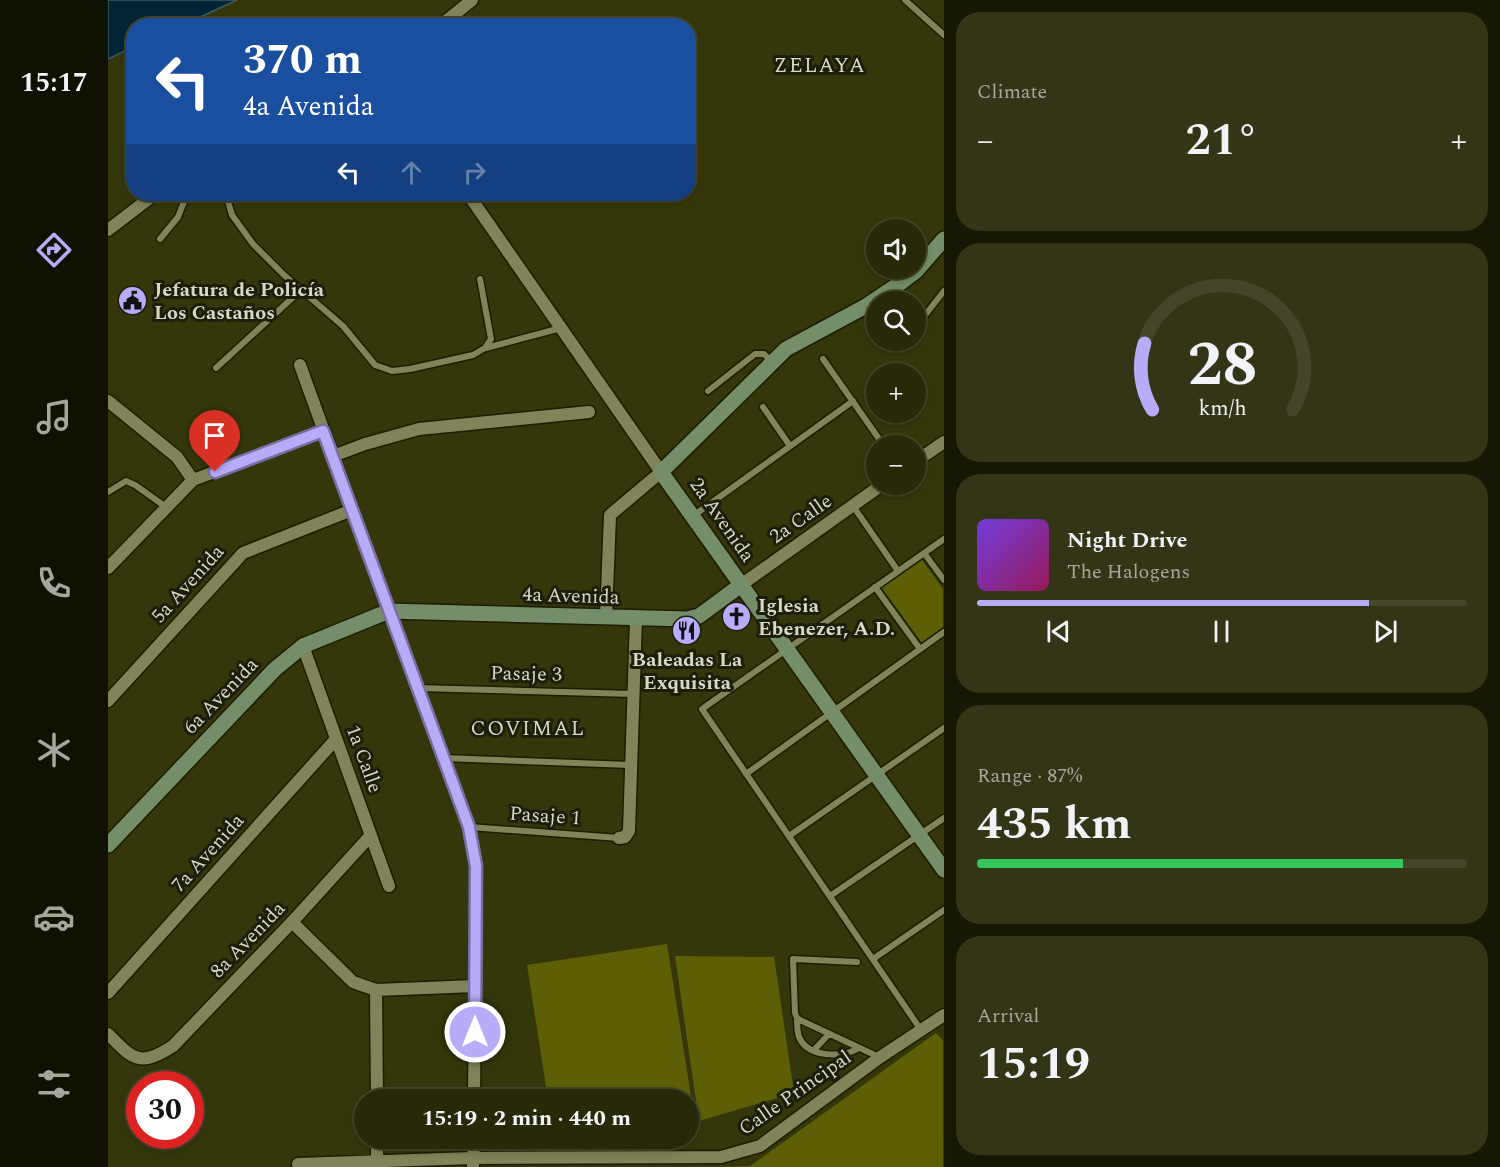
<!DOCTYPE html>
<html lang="en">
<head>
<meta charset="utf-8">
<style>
  :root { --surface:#282908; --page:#343516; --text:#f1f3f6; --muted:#a5a69c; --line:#444529; --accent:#b8abf7 }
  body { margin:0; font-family:Spectral,serif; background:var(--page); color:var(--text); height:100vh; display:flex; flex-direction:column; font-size:22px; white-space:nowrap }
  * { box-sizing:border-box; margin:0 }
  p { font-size:20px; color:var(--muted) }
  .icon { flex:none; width:33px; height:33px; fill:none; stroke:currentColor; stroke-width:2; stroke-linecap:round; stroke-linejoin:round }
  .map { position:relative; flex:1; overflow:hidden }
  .side { display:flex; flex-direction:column; gap:12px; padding:12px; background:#161704; width:556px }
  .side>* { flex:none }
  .banner { position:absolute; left:18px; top:18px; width:570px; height:183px; border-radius:24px; box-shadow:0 3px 9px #0003,0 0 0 2px var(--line); background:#1a4fa0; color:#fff; overflow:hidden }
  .controls { position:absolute; left:758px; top:219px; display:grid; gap:12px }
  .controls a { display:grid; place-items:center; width:60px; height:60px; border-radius:50%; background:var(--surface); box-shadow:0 3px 9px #0003,0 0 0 2px var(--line); font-size:30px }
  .speed { position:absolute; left:18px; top:1071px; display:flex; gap:12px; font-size:30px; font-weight:700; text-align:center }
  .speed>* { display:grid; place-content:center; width:78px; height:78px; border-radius:50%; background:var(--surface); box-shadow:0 3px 9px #0003,0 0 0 2px var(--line); line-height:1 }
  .speed .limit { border:9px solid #d22; background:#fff; color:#111 }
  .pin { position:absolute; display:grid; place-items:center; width:51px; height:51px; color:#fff; margin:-62px -26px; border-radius:50% 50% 50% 0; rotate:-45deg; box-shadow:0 0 6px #0007 }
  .pin .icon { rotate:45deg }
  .me { position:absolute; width:66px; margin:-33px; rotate:0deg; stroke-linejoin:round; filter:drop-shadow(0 0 4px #0008) }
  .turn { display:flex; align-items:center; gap:21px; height:126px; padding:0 18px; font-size:27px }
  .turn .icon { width:78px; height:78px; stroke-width:2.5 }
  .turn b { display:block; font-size:42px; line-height:51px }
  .lanes { display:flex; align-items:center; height:57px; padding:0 18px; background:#0003; justify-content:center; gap:30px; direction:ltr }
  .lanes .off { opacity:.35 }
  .big { font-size:45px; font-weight:700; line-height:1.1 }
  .side .tile { flex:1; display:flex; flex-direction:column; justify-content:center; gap:9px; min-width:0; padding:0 21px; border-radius:24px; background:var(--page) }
  .side .dial { align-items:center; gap:0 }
  .dial svg { height:156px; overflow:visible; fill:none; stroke:var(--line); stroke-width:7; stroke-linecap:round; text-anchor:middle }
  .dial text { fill:var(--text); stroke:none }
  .song { display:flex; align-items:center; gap:18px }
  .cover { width:72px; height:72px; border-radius:9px; background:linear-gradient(135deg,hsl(260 70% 55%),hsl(330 70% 35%)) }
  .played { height:6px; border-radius:3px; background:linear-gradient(90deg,var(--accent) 80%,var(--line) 80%) }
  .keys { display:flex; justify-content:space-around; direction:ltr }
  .heat { display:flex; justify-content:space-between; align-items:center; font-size:33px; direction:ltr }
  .charge { height:9px; border-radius:4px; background:linear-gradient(90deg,#34c759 87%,var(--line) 0) }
  .trip { position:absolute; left:246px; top:1089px; width:345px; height:60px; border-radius:30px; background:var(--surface); box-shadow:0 3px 9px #0003,0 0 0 2px var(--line); font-weight:700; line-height:60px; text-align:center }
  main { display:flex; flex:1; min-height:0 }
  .tabs { display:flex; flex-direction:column; width:108px; justify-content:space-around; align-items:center; background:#101003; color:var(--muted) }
  .tabs .icon { width:42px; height:42px }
  .tabs .on { color:var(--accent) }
  .tabs b { font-size:27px; color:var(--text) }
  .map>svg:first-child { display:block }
</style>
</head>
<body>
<main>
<nav class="tabs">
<b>15:17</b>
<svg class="icon on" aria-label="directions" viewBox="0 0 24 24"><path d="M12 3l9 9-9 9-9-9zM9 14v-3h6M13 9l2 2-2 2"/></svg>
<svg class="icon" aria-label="music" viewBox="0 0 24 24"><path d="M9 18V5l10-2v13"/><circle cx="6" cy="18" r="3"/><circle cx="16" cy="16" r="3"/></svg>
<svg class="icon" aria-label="phone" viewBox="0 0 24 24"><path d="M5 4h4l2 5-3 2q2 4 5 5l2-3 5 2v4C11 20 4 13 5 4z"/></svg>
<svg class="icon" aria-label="climate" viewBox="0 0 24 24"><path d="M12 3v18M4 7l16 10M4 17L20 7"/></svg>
<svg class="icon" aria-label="car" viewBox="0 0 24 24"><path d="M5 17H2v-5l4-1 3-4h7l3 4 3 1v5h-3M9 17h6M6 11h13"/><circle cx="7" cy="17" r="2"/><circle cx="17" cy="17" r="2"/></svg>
<svg class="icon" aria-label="filters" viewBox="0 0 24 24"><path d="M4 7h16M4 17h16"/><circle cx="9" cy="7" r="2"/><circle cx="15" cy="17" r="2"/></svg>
</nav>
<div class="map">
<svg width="836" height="1167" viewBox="0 0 836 1167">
  <rect width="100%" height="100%" fill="#35370b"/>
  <path fill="#5d5f07" d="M814,560L835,589V628L814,643L774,588Z
    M559,944L587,1122L581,1123L580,1100L440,1099L419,965Z
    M567,956L666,957L686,1093L591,1121Z
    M828,1033L835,1040V1167H607L642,1166Z"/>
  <path fill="#022535" stroke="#425b60" stroke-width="1.5" d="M0,0H129L75,25L26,26L25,47L0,59Z"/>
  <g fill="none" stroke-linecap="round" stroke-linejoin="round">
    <defs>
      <path id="lane" d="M797,0L836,35
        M118,194L124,215L145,244L176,275L235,326L267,365L284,371L302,369L365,355L377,348L383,339L372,279
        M52,239L70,217L79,194
        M807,328L836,291
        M378,348L453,328
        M715,359L776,446
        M108,368L193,290
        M600,391L647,354H656L664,362
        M655,407L682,446
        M0,492L18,481L27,485L58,507
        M745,506L790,571
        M585,516L745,401
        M816,553L836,580
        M767,587L812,649
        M310,688L525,694
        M336,758L522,765
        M638,774L836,632
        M361,827L511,838
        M681,836L836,728
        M722,896L836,818
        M765,959L836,910
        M749,962L685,959L687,1013L689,1018L692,1020L771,1057
        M689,1018C689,1024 689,1031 691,1037C700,1058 734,1058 751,1048
        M813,1030L594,709L836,539
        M706,1050L721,1034"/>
      <path id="street" d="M332,26L364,0
        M360,194L553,472L502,515L498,618
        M0,230L47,194
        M192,365L281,611L361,827L368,866L366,1100
        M0,401L69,457L85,480
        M225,456L257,444L311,429L481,412
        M807,462L836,442
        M0,568L85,480L215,431
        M633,585L775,484
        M195,646L281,886
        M0,701L135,553L244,510
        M511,838L517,837L521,831L528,619
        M184,922L245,982L268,990L367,986
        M268,990L269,1100
        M0,993L228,739
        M0,1034C25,1059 31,1068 65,1046L184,922L263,835
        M269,1138V1163
        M190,1164L365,1158L613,1157L652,1146L771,1058L836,1015
        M365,1167L366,1138"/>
      <path id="secondary" d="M836,239L808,271L791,284L758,306L678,349L553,472L836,870
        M0,845L167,669L195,646L281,611L579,619L591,616L633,585"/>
    </defs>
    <use href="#lane" stroke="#1c1d00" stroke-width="9"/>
    <use href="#street" stroke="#1c1d00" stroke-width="15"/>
    <use href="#secondary" stroke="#1c1d00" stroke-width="18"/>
    <use href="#lane" stroke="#818458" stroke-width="6"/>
    <use href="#street" stroke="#818458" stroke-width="12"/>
    <use href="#secondary" stroke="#738e68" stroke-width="15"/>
  </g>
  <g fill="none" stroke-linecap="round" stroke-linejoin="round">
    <defs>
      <path id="route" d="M107,472L215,431L361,827L368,866L367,1032"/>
    </defs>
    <use href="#route" stroke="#786fa1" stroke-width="15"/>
    <use href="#route" stroke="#b8abf7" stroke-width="10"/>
  </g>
  <defs>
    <symbol id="civic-disc" viewBox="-11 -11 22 22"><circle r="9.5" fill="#b8abf7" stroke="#1c1d0b"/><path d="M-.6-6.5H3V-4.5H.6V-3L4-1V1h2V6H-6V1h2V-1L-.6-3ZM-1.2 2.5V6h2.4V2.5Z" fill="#111"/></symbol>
    <symbol id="church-disc" viewBox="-11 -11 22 22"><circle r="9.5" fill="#b8abf7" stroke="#1c1d0b"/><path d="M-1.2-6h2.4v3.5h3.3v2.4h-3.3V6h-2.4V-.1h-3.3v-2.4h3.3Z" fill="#111"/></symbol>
    <symbol id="restaurant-disc" viewBox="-11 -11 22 22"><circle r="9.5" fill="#b8abf7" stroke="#1c1d0b"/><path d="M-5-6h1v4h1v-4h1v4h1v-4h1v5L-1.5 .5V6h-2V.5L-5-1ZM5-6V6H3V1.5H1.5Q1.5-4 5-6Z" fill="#111"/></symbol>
  </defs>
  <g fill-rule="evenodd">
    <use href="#civic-disc" x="8" y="284" width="33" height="33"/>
    <use href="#church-disc" x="612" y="600" width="33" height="33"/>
    <use href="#restaurant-disc" x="562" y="614" width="33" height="33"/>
  </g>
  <g text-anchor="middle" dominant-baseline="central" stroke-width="6" stroke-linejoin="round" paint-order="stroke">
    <g font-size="20" font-weight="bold" fill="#d7dac3" stroke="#1c1d0b" text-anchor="start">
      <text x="46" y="290">Jefatura de Policía<tspan x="46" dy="23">Los Castaños</tspan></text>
      <text x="650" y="606">Iglesia<tspan x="650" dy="23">Ebenezer, A.D.</tspan></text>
      <text x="579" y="660" text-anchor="middle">Baleadas La<tspan x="579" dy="23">Exquisita</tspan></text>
    </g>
    <g font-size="20" fill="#d7dac3" stroke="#1c1d0b">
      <text transform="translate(693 519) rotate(-35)">2a Calle</text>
      <text transform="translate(614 520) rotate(55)">2a Avenida</text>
      <text transform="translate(80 584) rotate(-48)">5a Avenida</text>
      <text transform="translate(463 596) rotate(2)">4a Avenida</text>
      <text transform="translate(418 674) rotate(1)">Pasaje 3</text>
      <text transform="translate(113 696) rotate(-46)">6a Avenida</text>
      <text transform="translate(256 759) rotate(70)">1a Calle</text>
      <text transform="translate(437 816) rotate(4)">Pasaje 1</text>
      <text transform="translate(100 853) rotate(-48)">7a Avenida</text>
      <text transform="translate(140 940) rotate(-46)">8a Avenida</text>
      <text transform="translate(687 1093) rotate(-35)">Calle Principal</text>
    </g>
    <g font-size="21" letter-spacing="1.5" fill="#d7dac3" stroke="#1c1d0b">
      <text x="712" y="66">ZELAYA</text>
      <text x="420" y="729">COVIMAL</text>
    </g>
  </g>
</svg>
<div class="controls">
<a><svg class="icon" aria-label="sound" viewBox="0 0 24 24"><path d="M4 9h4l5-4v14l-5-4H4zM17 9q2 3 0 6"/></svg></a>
<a><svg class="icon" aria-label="search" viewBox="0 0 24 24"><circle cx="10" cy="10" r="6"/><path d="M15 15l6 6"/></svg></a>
<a>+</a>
<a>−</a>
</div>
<div class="speed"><div class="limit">30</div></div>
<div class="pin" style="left:107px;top:472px;background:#d93025"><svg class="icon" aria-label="arrive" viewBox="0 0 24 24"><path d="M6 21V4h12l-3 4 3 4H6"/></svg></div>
<svg class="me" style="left:367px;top:1032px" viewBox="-20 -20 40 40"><circle r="17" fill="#b8abf7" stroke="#fff" stroke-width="3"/><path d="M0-11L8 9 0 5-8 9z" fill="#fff"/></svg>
<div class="trip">15:19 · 2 min · 440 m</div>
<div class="banner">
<div class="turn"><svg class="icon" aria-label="left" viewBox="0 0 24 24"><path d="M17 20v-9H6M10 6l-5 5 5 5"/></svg><div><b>370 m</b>4a Avenida</div></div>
<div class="lanes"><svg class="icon" aria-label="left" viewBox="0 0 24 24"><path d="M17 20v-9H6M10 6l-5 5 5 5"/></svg><svg class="icon off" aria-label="ahead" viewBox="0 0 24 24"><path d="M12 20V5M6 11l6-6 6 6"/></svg><svg class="icon off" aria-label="right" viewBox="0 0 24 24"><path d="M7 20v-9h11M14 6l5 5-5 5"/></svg></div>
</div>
</div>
<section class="side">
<div class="tile"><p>Climate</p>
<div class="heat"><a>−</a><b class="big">21°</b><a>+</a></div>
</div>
<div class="tile dial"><svg viewBox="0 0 100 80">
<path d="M14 69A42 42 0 1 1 86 69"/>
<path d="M14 69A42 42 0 0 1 10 35" stroke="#b8abf7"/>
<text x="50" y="56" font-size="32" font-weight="700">28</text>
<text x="50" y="72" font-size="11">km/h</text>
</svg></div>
<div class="tile">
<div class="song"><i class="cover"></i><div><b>Night Drive</b><p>The Halogens</p></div></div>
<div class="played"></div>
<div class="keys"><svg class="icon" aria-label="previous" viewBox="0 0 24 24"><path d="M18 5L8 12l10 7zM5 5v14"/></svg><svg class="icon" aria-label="pause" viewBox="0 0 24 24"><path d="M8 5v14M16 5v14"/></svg><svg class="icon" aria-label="next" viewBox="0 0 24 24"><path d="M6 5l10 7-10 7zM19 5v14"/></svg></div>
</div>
<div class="tile"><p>Range · 87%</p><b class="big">435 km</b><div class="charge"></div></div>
<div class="tile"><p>Arrival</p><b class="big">15:19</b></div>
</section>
</main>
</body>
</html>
